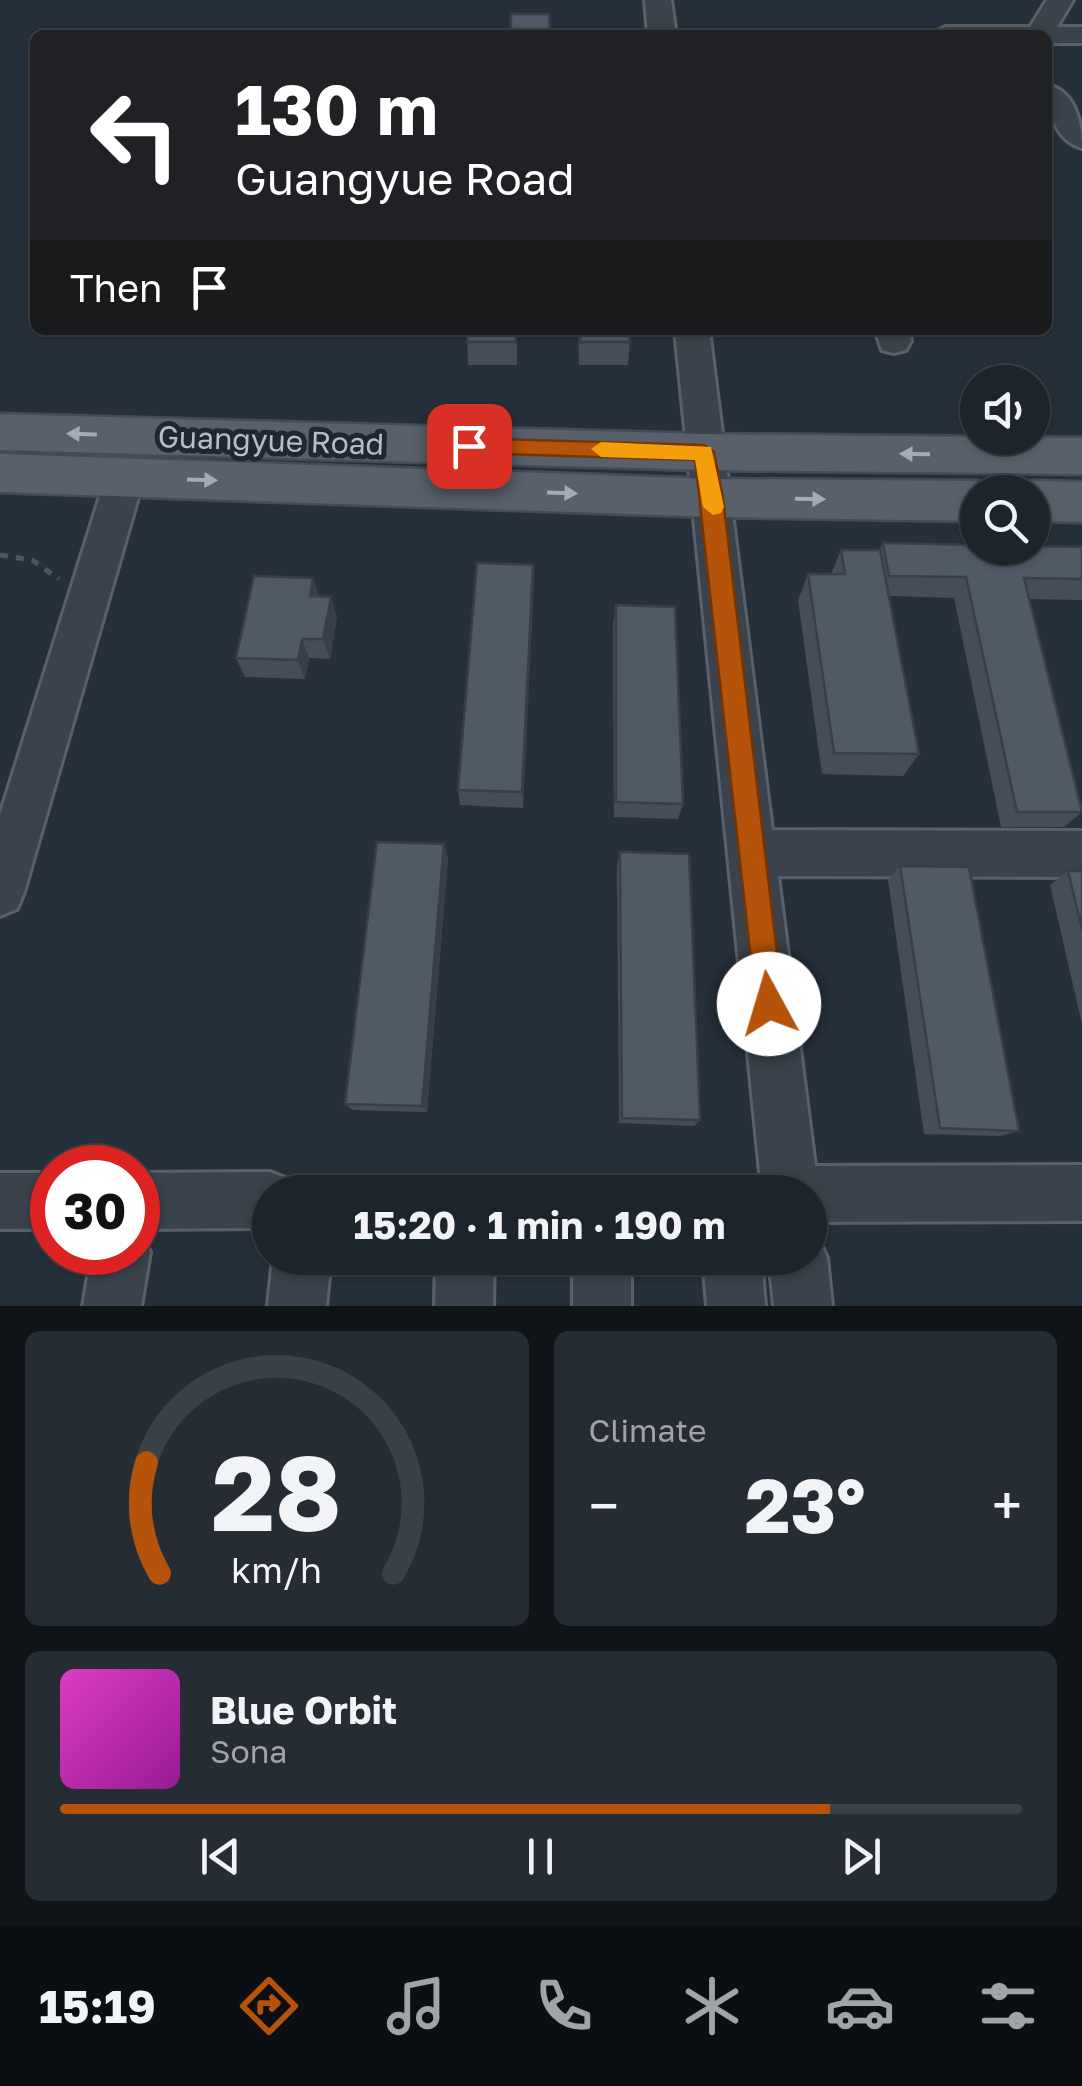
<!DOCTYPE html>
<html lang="en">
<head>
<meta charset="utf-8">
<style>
  :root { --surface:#1c242c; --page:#252c34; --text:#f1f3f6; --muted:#a0a4a9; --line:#3a4148; --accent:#b45309 }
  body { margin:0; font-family:"Golos Text",sans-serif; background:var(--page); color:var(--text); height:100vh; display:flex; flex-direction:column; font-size:38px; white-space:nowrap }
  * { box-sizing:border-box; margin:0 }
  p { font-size:32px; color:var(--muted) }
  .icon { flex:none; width:55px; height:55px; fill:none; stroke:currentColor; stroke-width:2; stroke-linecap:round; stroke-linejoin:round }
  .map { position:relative; height:1306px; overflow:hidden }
  .details { display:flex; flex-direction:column; gap:25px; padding:25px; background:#0f1418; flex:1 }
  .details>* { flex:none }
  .hud { position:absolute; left:30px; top:30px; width:1022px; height:305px; border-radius:15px; box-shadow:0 2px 8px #0004,0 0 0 2px var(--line); background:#202124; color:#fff; overflow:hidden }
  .controls { position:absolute; left:960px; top:365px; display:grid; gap:20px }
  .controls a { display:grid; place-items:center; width:90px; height:90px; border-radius:50%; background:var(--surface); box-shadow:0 2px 8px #0004,0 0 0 2px var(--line); font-size:50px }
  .speed { position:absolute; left:30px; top:1145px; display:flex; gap:20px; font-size:50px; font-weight:700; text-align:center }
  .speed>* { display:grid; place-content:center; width:130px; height:130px; border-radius:50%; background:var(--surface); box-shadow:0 2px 8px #0004,0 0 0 2px var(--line); line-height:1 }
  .speed .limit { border:15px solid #d22; background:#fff; color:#111 }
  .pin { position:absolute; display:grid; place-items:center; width:85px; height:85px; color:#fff; margin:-42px; border-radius:20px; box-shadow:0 5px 15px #0006 }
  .me { position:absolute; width:110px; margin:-55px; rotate:354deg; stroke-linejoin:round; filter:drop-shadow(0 0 8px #0008) }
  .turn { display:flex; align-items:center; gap:35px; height:210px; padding:0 40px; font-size:45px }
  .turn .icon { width:130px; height:130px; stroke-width:2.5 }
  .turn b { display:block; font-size:70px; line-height:85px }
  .then { display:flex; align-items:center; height:95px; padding:0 40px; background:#0003; gap:20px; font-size:38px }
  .big { font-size:75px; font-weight:700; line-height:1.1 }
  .details .widget { flex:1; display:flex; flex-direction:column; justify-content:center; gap:15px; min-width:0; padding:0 35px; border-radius:15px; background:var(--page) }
  .details .dial { align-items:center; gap:0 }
  .dial svg { height:260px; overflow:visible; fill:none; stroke:var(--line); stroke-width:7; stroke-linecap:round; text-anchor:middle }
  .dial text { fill:var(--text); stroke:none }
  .song { display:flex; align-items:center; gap:30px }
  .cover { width:120px; height:120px; border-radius:15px; background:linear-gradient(135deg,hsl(310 70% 55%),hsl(300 70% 35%)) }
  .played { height:10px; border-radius:5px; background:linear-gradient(90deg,var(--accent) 80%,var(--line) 80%) }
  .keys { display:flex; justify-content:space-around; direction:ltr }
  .heat { display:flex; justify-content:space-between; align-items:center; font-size:55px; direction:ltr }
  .details .tiles { flex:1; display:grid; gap:25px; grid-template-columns:1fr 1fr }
  .widget:last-child { grid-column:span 2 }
  .trip { position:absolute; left:252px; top:1175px; width:575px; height:100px; border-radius:50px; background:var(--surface); box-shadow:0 2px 8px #0004,0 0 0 2px var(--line); font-weight:700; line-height:100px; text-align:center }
  .tab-bar { display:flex; height:160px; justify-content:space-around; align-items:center; background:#0b0e12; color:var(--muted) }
  .tab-bar .icon { width:70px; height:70px }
  .tab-bar .active { color:var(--accent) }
  .tab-bar b { font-size:45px; color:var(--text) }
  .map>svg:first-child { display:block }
</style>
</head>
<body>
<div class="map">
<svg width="1082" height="1306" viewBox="0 0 1082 1306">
  <rect width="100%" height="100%" fill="#26303b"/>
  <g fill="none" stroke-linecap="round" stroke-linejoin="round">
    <defs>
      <path id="minor" d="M645,0H671L676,35H648Z
        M1047,0H1073L1057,27H1082V43H1048V35H931L945,27H1030Z
        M1048,85C1076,92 1082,124 1082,148C1055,141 1047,109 1048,85Z
        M675,330H709L772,830L1082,831V877L778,876L815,1166L1082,1165V1221L810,1222V1192H762Z
        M875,330H909L911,341L906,350L894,353L882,350Z
        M125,462L138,467L144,477L24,892L17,909L0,916V815L106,477L112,467Z
        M270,1172L290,1180L295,1192H270V1228L138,1229V1173Z
        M0,1173H52V1229H0Z
        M138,1230L150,1252L141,1306H83L92,1252H138Z
        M810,1234L818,1238L827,1258L832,1306H774L769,1258H810Z
        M273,1258H331L326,1306H268Z
        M436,1258H494L493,1306H435Z
        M573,1258H631V1306H573Z
        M703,1258H761L765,1306H707Z"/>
      <path id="major" d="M0,414L704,434L1082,438V474L704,470L0,450Z
        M0,454L713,479L978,481L996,487L999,492H978V521L713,517L0,492Z
        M1032,481L1082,482V522L1032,521V492H1011L1014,487Z"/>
    </defs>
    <use href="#minor" stroke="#58606a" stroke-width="6"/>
    <use href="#major" stroke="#434b55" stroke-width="5"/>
    <path stroke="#485a5b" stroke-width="5" stroke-dasharray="8 8" stroke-linecap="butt" d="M0,555L32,560L59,579"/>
    <use href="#minor" fill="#3a424c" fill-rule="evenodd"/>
    <use href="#major" fill="#58616b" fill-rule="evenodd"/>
  </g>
  <path fill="#454d59" d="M467,330H517V365H468Z
    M578,330H629L630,342L628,365H579Z
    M883,543L1082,547V600L1029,599L1082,812L1064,827H1001L954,598L889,596L919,754L903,776L822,774L798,600L808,574H831L841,550H879Z
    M533,565L523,808L460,805L458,790Z
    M313,578L319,596L337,617L330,659L309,658L305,679L245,677L236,658Z
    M616,605L683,804L678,819L614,817L613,625Z
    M444,844L448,858L427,1112L353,1110L345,1104Z
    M620,852L700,1120L694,1126L619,1123L617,867Z
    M900,866L1019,1131L1000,1136L924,1134L888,880Z
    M1068,871H1082V1024L1050,885Z"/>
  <path fill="#383f48" d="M533,565L534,585L523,808L522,792Z
    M313,578L320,599L310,596Z
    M331,597L337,617L330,659L323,639Z
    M302,639L309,658L305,679L298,660Z
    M444,844L448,858L427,1112L422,1106Z"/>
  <path fill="#505a67" stroke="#383f48" stroke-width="2.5" d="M511,14H549L550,35H511Z
    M467,330H516V342H467Z
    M580,330H629L630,342H580Z
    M883,543L978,545V548H1032V546L1082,547V579L1024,578L1082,812H1017L966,577L889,576Z
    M841,550H880L919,754L834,753L808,574H845Z
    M477,563L533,565L522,792L458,790Z
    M254,576L313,578L310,596L331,597L323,639H302L298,660L236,658Z
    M616,605L675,607L683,804L616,802Z
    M377,842L444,844L422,1106L345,1104Z
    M620,852L689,854L700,1120L622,1118Z
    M900,866L969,867L1019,1131L940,1128Z
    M1068,871H1082V929Z"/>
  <defs><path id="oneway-solid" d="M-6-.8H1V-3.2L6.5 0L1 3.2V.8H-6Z" transform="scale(2.5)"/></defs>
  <g fill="#a3abb5">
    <use href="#oneway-solid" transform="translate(82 434) rotate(-178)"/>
    <use href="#oneway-solid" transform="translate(915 454) rotate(-179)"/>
    <use href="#oneway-solid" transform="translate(202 480) rotate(2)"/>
    <use href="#oneway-solid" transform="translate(562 493) rotate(2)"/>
    <use href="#oneway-solid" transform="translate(810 499) rotate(1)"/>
  </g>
  <path fill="#b45309" stroke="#753606" stroke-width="2.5" d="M469,438L704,445L714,452L723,498L783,1004L779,1014L769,1018L760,1014L756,1004L695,460L469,453L459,446Z"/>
  <path fill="#f59e0b" d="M601,442L711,447L724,507L721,513L713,515L703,507L695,460L601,457L591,449Z"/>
  <g text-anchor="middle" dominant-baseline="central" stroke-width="10" stroke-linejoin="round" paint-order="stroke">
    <g font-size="30" fill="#b6bdc7" stroke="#1f2731">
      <text transform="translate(271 440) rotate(2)">Guangyue Road</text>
    </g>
  </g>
</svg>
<div class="controls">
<a><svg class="icon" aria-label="sound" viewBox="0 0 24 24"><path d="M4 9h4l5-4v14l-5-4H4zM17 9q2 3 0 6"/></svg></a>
<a><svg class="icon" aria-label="search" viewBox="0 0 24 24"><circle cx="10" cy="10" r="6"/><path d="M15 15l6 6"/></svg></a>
</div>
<div class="speed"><div class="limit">30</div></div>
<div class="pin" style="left:469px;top:446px;background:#d93025"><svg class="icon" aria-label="arrive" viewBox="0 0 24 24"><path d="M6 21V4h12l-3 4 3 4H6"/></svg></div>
<svg class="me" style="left:769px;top:1004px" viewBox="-20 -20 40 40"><circle r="19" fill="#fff"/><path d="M0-13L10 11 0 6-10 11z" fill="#b45309"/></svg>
<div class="trip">15:20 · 1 min · 190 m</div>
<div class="hud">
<div class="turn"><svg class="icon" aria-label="left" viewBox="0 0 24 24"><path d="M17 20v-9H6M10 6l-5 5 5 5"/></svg><div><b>130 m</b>Guangyue Road</div></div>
<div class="then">Then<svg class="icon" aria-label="arrive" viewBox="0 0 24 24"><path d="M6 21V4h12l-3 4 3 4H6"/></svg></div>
</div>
</div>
<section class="details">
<div class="tiles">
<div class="widget dial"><svg viewBox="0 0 100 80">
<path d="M14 69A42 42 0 1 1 86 69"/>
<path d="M14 69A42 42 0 0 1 10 35" stroke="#b45309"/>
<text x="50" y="56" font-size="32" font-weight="700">28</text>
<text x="50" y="72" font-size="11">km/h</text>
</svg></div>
<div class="widget"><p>Climate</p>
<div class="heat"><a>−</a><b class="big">23°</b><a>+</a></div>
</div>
<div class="widget">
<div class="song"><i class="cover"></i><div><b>Blue Orbit</b><p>Sona</p></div></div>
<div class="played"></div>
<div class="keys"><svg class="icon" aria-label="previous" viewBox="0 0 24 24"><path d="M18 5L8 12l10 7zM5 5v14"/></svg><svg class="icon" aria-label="pause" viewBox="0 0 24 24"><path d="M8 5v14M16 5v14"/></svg><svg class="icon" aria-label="next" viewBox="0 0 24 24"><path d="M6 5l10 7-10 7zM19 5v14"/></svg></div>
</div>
</div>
</section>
<nav class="tab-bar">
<b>15:19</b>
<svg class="icon active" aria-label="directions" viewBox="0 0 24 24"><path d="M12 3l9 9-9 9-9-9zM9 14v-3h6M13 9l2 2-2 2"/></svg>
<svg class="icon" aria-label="music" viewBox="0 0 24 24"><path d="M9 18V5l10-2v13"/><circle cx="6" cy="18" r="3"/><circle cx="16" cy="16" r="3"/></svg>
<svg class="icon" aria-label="phone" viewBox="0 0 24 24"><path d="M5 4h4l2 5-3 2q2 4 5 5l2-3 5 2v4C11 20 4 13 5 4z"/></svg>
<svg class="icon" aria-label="climate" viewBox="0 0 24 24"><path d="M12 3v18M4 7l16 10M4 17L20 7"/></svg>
<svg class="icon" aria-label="car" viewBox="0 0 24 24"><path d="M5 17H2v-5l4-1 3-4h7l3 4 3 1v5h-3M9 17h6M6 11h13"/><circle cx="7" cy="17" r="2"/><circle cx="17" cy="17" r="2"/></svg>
<svg class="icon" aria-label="filters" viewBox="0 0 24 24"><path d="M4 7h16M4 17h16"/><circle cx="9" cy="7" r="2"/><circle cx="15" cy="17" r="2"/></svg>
</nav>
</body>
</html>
